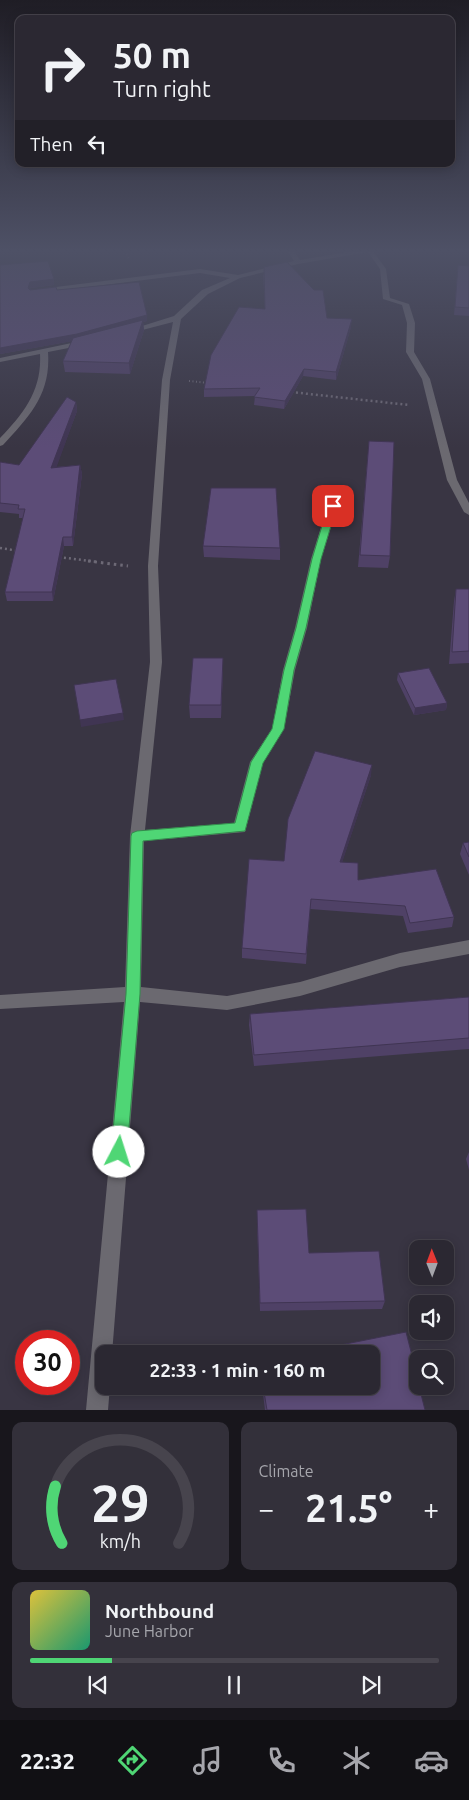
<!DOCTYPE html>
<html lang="en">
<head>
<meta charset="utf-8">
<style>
  :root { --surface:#2b2832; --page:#33303a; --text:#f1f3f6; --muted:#a6a6ac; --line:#47444d; --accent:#4fd675 }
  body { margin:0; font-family:Ubuntu,sans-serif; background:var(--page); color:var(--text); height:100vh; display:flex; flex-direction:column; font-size:19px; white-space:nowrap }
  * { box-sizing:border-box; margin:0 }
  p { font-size:16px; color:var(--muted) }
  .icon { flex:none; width:28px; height:28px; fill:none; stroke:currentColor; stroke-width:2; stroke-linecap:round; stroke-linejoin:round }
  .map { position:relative; height:1410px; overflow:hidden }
  .drawer { display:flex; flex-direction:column; gap:12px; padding:12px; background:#18161c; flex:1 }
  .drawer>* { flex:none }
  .banner { position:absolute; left:15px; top:15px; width:440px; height:152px; border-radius:10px; box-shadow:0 2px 12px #0003,0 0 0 1px var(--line); background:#2b2832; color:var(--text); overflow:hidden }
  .needle { width:32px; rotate:359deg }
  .buttons { position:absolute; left:409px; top:1240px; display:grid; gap:10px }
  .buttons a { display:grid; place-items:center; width:45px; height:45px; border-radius:10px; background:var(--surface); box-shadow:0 2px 12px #0003,0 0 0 1px var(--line); font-size:25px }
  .speed { position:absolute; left:15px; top:1330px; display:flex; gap:10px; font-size:25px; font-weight:700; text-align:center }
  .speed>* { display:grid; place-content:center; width:65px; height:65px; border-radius:50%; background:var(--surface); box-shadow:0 2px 12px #0003,0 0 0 1px var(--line); line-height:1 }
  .speed .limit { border:8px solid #d22; background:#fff; color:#111 }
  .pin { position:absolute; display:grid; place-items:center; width:42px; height:42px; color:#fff; margin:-21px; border-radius:10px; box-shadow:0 2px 8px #0006 }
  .me { position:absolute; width:55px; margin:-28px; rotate:5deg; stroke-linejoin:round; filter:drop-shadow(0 0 4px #0008) }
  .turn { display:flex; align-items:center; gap:18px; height:105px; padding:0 15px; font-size:22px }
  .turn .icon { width:65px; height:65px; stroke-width:2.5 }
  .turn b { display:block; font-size:35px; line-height:42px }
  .then { display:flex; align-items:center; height:48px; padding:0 15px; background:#0003; gap:10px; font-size:19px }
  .big { font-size:38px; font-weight:700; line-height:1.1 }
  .drawer .widget { flex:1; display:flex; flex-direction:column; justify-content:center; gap:8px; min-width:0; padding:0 18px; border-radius:10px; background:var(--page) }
  .drawer .dial { align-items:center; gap:0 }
  .dial svg { height:130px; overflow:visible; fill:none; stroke:var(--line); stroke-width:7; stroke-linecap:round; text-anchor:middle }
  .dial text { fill:var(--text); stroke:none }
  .song { display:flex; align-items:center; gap:15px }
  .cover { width:60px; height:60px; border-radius:8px; background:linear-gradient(135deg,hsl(50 70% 55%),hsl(160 70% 35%)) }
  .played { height:5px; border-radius:2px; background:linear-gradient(90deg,var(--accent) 20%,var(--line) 20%) }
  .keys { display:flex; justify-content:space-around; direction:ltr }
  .heat { display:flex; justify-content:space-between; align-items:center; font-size:28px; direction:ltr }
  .drawer .tiles { flex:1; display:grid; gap:12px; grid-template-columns:1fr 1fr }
  .widget:last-child { grid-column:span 2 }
  .trip { position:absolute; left:95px; top:1345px; width:285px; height:50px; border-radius:10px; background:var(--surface); box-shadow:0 2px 12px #0003,0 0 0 1px var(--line); font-weight:700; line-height:50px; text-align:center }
  .menu { display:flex; height:80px; justify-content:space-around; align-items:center; background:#111014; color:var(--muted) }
  .menu .icon { width:35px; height:35px }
  .menu .current { color:var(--accent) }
  .menu b { font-size:22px; color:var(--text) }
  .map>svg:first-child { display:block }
</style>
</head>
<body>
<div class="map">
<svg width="469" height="1410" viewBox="0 0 469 1410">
  <rect width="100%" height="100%" fill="#393543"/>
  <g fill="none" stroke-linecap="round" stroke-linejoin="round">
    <path stroke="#6d6976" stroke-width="2" stroke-dasharray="1 2.5" stroke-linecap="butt" d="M125,251L129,259
      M189,381L208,383"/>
    <path stroke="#6d6976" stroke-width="2.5" stroke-dasharray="2 3" stroke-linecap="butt" d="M291,392L409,405
      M0,548L19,551
      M59,557L98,562"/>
    <path stroke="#6d6976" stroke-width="3" stroke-dasharray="2.5 4" stroke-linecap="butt" d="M88,561L128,566"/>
    <path fill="#6b6970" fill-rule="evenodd" d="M288,251H294L300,260L353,251H373L386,269L390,298L409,304L415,323L414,352L430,379L457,480L469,503V515L464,512L447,480L422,379L406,352L407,323L402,305L383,299L380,269L368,252L298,264L240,278L208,294L181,319L170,380L158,566L162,662L145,830L234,823L250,762L272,729L283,670L295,628L311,559L328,505L333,502L338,505L321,559L307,628L295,670L284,729L263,763L245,832L144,841L141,987L227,996L300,982L400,953L469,940V954L400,967L300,996L227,1010L140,1002L112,1354H104V1386H110L108,1410H86L124,1002L0,1009V995L125,987L130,836L150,662L148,566L162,380L173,322L127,334L123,332L174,316L202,290L230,278L200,273L40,293L36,291L40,289L200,269L238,275L294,261Z
      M86,340L90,342L89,344L48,352C51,394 30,416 3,445L0,446V438C24,413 42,390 40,354L0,362V358Z"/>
  </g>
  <path fill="#4f4166" d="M0,265L54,279V285L31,288L30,290H57L147,315V321L143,322L144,330L130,374L65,372L63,361L72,341L0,354Z
    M458,265L469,266V316L454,315Z
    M263,274L327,318L351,327L336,380L303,376L284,409L254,405L255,396L204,397V389L265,309Z
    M76,402L77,411L56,467L80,465L82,474L73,546H64L53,601H7L5,592L23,518H19V514L0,512V462L19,465Z
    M369,441L390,556L388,568L358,567Z
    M203,546L280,548V560L204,557Z
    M456,589H469V663L449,664L454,601Z
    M223,671L221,718H190L189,705Z
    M398,673L447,703L446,710L414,715L397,680Z
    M371,775L342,862L358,880L454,917L452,927L408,933L403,916L310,909L306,964L242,958V948L284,861Z
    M469,842V875L460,854L463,843Z
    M469,997V1049L254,1066L249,1025L250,1014Z
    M469,1152V1170L466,1159Z
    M257,1210L309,1253L385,1301L382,1309L260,1311L257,1220Z
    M262,1386H371L425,1410H265Z"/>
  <path fill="#403553" d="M54,279V285L31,288L29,294L28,288L30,282Z
    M147,315V321L143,322L144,330L130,374L129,363L78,340L0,354V348Z
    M352,319L351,327L336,380V372Z
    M304,369L303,376L284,409L285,401Z
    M76,402L77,411L53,477L51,468Z
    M80,465L82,474L73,546L72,537Z
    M63,537L64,546L53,601L52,592Z
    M223,658V671L221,718V705Z
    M447,703L446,710L414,715L415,708Z
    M123,713L124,720L81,727L80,720Z
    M372,765L371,775L339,872L340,862Z"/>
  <path fill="#5c4c77" stroke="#403553" d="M48,261L54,279L30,282L28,288L30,290L56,287L57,290L139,282L147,315L77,334L0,348V265Z
    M287,262L314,290H323L327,318L352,319L336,372L304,369L285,401L254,397L260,388L204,389L211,355L239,307L265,309L264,267Z
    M458,265L469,266V308L455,307Z
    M143,320L129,363L63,361L73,338Z
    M67,397L76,402L51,468L80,465L72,537H63L52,592H5L25,509H18L19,505L0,503V462L19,465Z
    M369,441L394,442L390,556L360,555Z
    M211,488H276L280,548L203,546Z
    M456,589H469V651L452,652Z
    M193,658H223L221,705H189Z
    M429,668L447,703L415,708L398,673Z
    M116,679L123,713L80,720L74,685Z
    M315,751L372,765L340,862L358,863V880L436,869L454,917L410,923L405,906L311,899L306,954L242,948L249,859L284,861L288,819Z
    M469,842V857L463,843Z
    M469,997V1038L254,1055L250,1014Z
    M306,1209L309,1253L379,1251L385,1301L260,1303L257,1210Z
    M406,1332L418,1379V1386H419L425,1410H267L263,1386H371V1354H295Z"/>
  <linearGradient id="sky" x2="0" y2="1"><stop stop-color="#1f1d25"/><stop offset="0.56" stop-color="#4e5166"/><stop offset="1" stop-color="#4e5166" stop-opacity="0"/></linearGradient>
  <rect width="469" height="448" fill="url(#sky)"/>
  <path fill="#4fd675" stroke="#338b4c" d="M333,503L337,506L321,559L306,628L294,670L284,729L263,763L245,831L143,841L140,994L127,1152L125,1158L119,1161L113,1158L111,1152L126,994L131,836L132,833L137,831L235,823L251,762L272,729L284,670L296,628L312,559L328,506Z"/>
</svg>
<div class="buttons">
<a><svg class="needle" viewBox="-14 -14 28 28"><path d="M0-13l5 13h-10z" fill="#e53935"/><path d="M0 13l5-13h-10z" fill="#a6a6ac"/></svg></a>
<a><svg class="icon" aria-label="sound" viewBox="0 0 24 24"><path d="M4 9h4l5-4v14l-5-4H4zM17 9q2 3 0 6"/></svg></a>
<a><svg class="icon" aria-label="search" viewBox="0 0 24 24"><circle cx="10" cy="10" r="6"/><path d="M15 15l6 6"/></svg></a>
</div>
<div class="speed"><div class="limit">30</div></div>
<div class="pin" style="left:333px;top:506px;background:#d93025"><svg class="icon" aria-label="arrive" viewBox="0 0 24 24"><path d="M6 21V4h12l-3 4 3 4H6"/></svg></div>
<svg class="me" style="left:119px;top:1152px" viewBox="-20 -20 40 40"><circle r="19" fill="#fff"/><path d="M0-13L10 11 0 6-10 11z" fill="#4fd675"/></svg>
<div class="trip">22:33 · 1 min · 160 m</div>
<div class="banner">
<div class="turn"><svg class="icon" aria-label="right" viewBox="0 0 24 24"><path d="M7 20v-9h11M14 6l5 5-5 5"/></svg><div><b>50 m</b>Turn right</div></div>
<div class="then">Then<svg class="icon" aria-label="left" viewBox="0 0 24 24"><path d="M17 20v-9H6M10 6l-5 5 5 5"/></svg></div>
</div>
</div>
<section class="drawer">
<div class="tiles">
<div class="widget dial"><svg viewBox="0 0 100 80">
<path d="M14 69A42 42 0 1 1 86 69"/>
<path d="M14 69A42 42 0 0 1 10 34" stroke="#4fd675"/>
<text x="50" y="56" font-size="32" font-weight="700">29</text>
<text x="50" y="72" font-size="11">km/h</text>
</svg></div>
<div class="widget"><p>Climate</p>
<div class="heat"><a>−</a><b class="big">21.5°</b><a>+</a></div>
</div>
<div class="widget">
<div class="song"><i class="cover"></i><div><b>Northbound</b><p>June Harbor</p></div></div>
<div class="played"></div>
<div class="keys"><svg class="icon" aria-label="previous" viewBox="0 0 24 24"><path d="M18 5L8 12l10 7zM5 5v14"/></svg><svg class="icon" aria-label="pause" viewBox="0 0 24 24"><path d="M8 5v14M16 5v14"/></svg><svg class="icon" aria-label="next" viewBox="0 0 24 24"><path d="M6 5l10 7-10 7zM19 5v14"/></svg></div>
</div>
</div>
</section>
<nav class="menu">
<b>22:32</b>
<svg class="icon current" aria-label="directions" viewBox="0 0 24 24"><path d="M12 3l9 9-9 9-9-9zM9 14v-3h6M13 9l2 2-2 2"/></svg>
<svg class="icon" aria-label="music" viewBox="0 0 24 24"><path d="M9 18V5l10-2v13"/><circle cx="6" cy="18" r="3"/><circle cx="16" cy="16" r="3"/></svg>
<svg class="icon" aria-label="phone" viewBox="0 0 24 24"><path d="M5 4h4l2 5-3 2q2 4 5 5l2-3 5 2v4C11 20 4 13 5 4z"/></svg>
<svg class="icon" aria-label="climate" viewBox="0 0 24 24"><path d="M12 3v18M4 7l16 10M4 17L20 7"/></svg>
<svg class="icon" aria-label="car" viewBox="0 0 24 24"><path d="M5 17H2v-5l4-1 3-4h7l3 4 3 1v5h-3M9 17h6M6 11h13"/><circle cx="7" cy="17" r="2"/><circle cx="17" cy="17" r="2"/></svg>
</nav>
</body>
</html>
